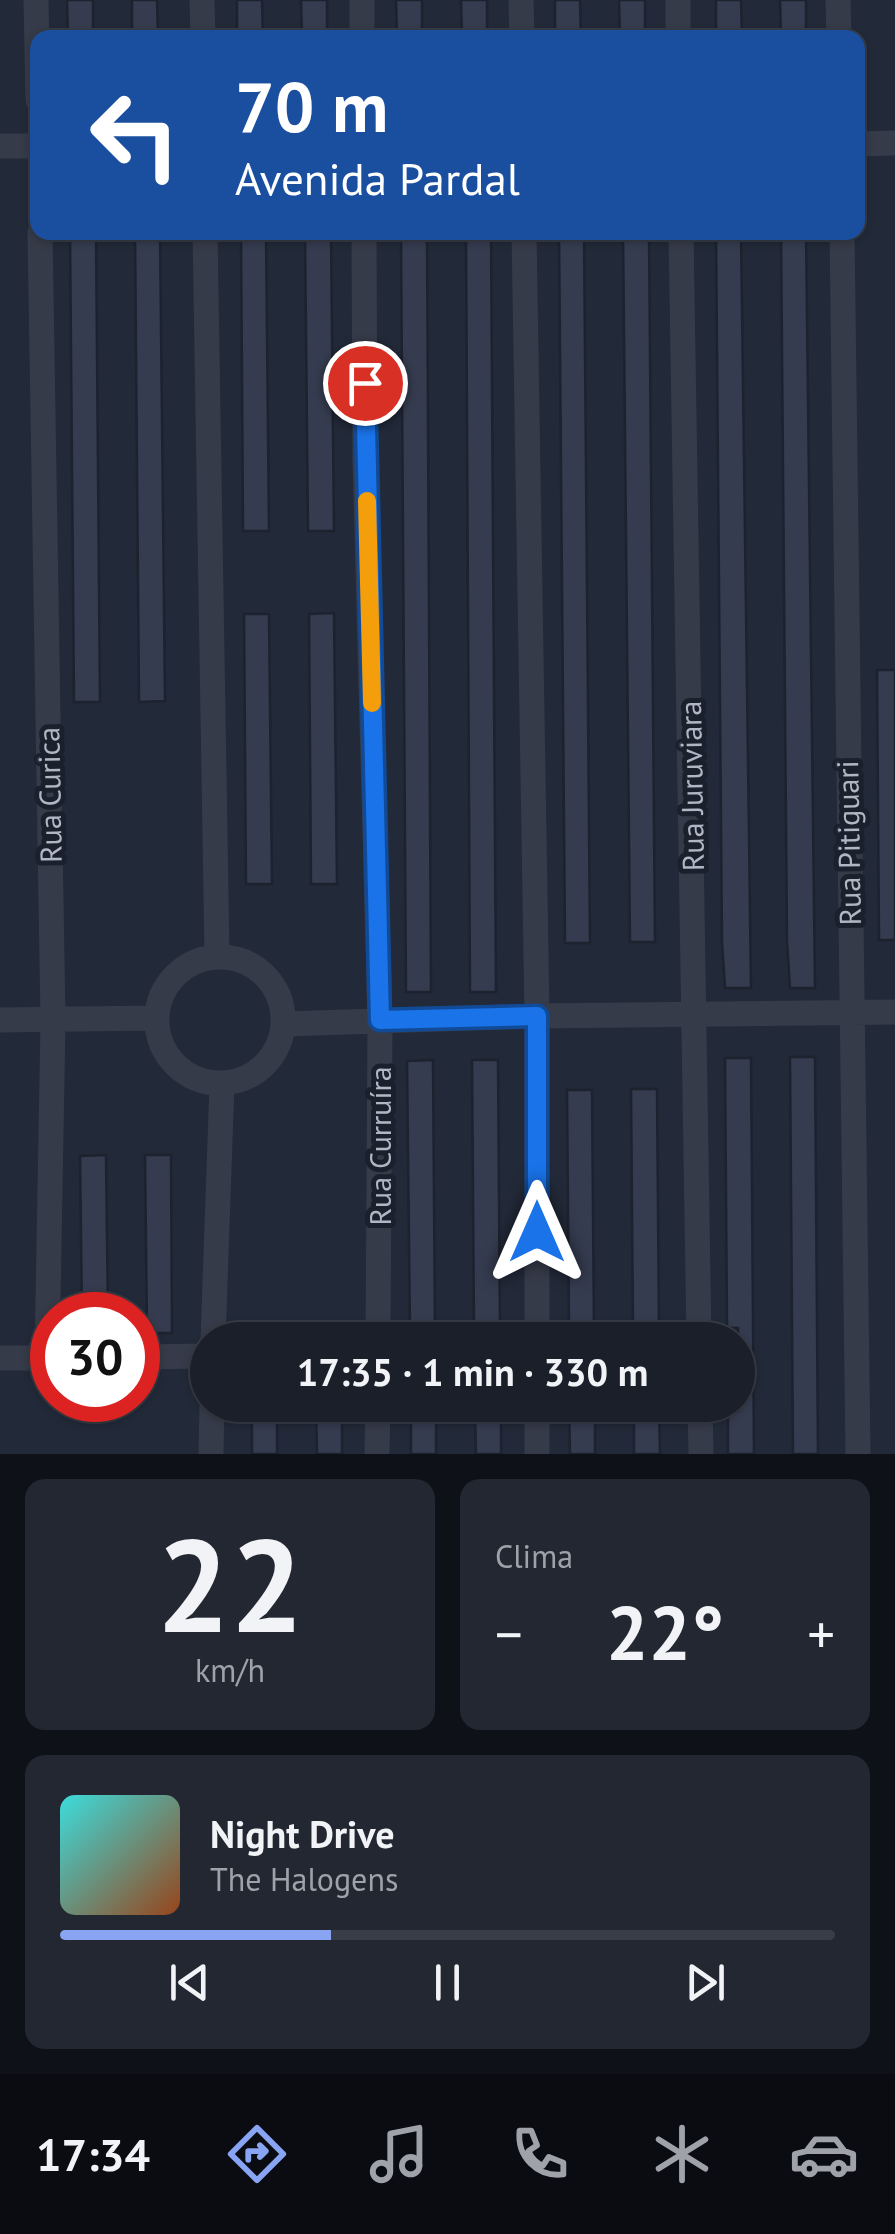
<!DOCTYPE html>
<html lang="pt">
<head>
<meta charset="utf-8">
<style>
  :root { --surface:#1a1f2a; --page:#232732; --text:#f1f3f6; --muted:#9fa2a8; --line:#383d47; --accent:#88a4f2 }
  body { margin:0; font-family:"PT Sans",sans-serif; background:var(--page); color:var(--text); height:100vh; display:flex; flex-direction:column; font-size:38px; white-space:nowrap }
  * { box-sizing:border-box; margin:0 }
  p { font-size:32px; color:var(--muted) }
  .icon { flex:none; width:55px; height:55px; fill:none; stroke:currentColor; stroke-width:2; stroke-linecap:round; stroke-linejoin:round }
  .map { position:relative; height:1454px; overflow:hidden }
  .side { display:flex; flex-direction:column; gap:25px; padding:25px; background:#0e1117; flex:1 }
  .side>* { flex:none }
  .banner { position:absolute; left:30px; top:30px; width:835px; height:210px; border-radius:20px; box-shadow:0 2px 8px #0004,0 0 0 2px var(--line); background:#1a4fa0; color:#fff; overflow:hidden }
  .speed { position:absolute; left:30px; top:1292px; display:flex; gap:20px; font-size:50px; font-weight:700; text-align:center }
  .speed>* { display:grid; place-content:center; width:130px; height:130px; border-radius:50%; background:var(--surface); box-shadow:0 2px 8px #0004,0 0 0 2px var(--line); line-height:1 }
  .speed .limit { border:15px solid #d22; background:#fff; color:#111 }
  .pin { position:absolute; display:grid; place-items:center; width:85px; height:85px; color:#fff; margin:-42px; border:5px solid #fff; border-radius:50%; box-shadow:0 2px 10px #0007 }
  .me { position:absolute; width:110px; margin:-55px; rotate:0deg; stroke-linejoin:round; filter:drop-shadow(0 0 8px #0008) }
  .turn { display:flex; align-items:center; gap:35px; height:210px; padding:0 40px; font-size:45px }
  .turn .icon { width:130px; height:130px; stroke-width:2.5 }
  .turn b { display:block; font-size:70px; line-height:85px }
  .big { font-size:75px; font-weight:600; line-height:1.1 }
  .side .card { flex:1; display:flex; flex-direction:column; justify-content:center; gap:15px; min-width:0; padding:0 35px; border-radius:20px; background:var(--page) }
  .side .dial { align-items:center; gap:0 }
  .dial b { font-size:130px; line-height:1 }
  .song { display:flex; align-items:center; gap:30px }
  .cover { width:120px; height:120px; border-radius:15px; background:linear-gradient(135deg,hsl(180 70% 55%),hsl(20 70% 35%)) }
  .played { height:10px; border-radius:5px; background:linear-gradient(90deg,var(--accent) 35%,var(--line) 35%) }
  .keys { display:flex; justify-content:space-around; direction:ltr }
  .heat { display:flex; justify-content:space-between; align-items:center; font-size:55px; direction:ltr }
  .side .tiles { flex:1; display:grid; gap:25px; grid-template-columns:1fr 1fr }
  .card:last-child { grid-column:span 2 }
  .trip { position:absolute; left:190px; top:1322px; width:565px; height:100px; border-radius:50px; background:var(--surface); box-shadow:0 2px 8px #0004,0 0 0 2px var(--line); font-weight:600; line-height:100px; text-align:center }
  .dock { display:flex; height:160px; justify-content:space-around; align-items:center; background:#0a0c11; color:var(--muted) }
  .dock .icon { width:70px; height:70px }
  .dock .active { color:var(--accent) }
  .dock b { font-size:45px; color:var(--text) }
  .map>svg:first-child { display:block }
</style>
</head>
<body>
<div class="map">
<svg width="895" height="1454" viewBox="0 0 895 1454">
  <rect width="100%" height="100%" fill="#222938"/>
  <path fill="#353c4f" stroke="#1d222f" stroke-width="2.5" d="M67,0H93V38H68Z
    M132,0H157L158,38H132Z
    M237,0H262L263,38H237Z
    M301,0H327V38H302Z
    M396,0H422V38H397Z
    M461,0H487V38H462Z
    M555,0H580L581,38H555Z
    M619,0H645V38H620Z
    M716,0H741L742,38H716Z
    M780,0H806V38H781Z
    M70,232H96L100,702H74Z
    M135,232H160L165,701L139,702Z
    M241,232H266L269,531H243Z
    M305,232H331L334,531H308Z
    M401,232H427L431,992H406Z
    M466,232H491L496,992H470Z
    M559,232H584L590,943H565Z
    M623,232H649L655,942H630Z
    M716,232H741L751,988H725L722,942Z
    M781,232H806L815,988H790L787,941Z
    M334,613L337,884H311L309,614Z
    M244,614H269L272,884H246Z
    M877,670H895V940H879Z
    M790,1057H815L818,1454H793Z
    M725,1058H751L754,1454H728V1411H738V1328H727Z
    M433,1060L435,1331H410L407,1061Z
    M472,1060H498L500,1330H474Z
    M631,1089H657L659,1328L633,1329Z
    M567,1090H592L594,1329H569Z
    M106,1155L108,1315H82L80,1156Z
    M145,1155H171L172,1333H147Z
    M252,1405H277V1454H252Z
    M316,1405H342V1454H317Z
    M569,1405H595V1454H570Z
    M634,1405H659L660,1454H634Z
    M475,1413H501V1454H476Z
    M411,1414H436V1454H411Z"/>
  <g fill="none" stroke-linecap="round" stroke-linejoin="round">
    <path stroke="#363b49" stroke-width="25" d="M36,0L38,100
      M202,0L203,38
      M362,0V38
      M521,0L522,38
      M678,0V38
      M838,0L839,38
      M858,144L895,143
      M0,146H38
      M40,232L53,1021L47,1358
      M205,232L217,956
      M364,232L365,459L380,1021L378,1340
      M524,232L537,1016V1340
      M681,232L699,1340
      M842,232L858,1454
      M157 1020a63 63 0 1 1 126 0a63 63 0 1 1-126 0Z
      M0,1020L156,1018
      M285,1024L537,1016L895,1012
      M213,1340L222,1084
      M138,1357L208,1356
      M0,1358H52
      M537,1405V1454
      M700,1405L701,1454
      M211,1454L212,1405
      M377,1454L378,1405"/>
  </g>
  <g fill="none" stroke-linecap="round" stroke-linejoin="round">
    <defs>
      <path id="route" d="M365,383L380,1020L537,1016V1232"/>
    </defs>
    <use href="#route" stroke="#114b97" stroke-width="25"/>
    <use href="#route" stroke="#1a73e8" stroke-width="18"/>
    <path stroke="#f59e0b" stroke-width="18" d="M367,501L372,703"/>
  </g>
  <g text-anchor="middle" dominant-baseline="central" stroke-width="10" stroke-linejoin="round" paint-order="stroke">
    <g font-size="30" fill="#b1b6c5" stroke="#1b202d">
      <text transform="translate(691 786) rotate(-91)">Rua Juruviara</text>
      <text transform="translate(49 795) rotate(-91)">Rua Curica</text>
      <text transform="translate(848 843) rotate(-91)">Rua Pitiguari</text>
      <text transform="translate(379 1146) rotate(-90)">Rua Curruíra</text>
    </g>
  </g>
</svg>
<div class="speed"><div class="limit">30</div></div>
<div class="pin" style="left:365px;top:383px;background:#d93025"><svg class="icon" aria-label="arrive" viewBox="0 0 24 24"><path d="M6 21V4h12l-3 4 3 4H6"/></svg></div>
<svg class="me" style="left:537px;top:1232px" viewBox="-20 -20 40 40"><path d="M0-17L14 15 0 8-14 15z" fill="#1a73e8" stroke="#fff" stroke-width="4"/></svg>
<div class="trip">17:35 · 1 min · 330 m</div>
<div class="banner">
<div class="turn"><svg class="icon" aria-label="left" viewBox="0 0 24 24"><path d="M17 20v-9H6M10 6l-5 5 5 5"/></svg><div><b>70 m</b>Avenida Pardal</div></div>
</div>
</div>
<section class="side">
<div class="tiles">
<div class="card dial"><b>22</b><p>km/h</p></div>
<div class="card"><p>Clima</p>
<div class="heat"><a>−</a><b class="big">22°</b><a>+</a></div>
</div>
<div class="card">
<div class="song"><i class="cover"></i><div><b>Night Drive</b><p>The Halogens</p></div></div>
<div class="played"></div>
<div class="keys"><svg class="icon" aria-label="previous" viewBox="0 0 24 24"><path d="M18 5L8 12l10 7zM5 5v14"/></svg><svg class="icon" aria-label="pause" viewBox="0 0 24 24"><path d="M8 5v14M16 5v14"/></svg><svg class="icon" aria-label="next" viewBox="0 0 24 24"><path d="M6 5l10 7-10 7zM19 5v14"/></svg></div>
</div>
</div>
</section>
<nav class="dock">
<b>17:34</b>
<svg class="icon active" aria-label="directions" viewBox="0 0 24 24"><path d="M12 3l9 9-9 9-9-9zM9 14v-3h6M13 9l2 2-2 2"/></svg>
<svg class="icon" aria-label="music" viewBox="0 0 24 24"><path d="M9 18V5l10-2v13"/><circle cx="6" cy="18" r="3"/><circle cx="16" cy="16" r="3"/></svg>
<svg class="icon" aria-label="phone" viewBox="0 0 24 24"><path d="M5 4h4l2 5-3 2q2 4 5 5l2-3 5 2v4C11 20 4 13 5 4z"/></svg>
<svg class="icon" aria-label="climate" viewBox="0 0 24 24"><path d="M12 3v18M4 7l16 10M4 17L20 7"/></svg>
<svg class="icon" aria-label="car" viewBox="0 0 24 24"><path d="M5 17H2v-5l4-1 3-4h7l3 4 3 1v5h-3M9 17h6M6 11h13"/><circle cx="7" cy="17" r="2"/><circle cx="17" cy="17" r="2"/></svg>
</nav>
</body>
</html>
